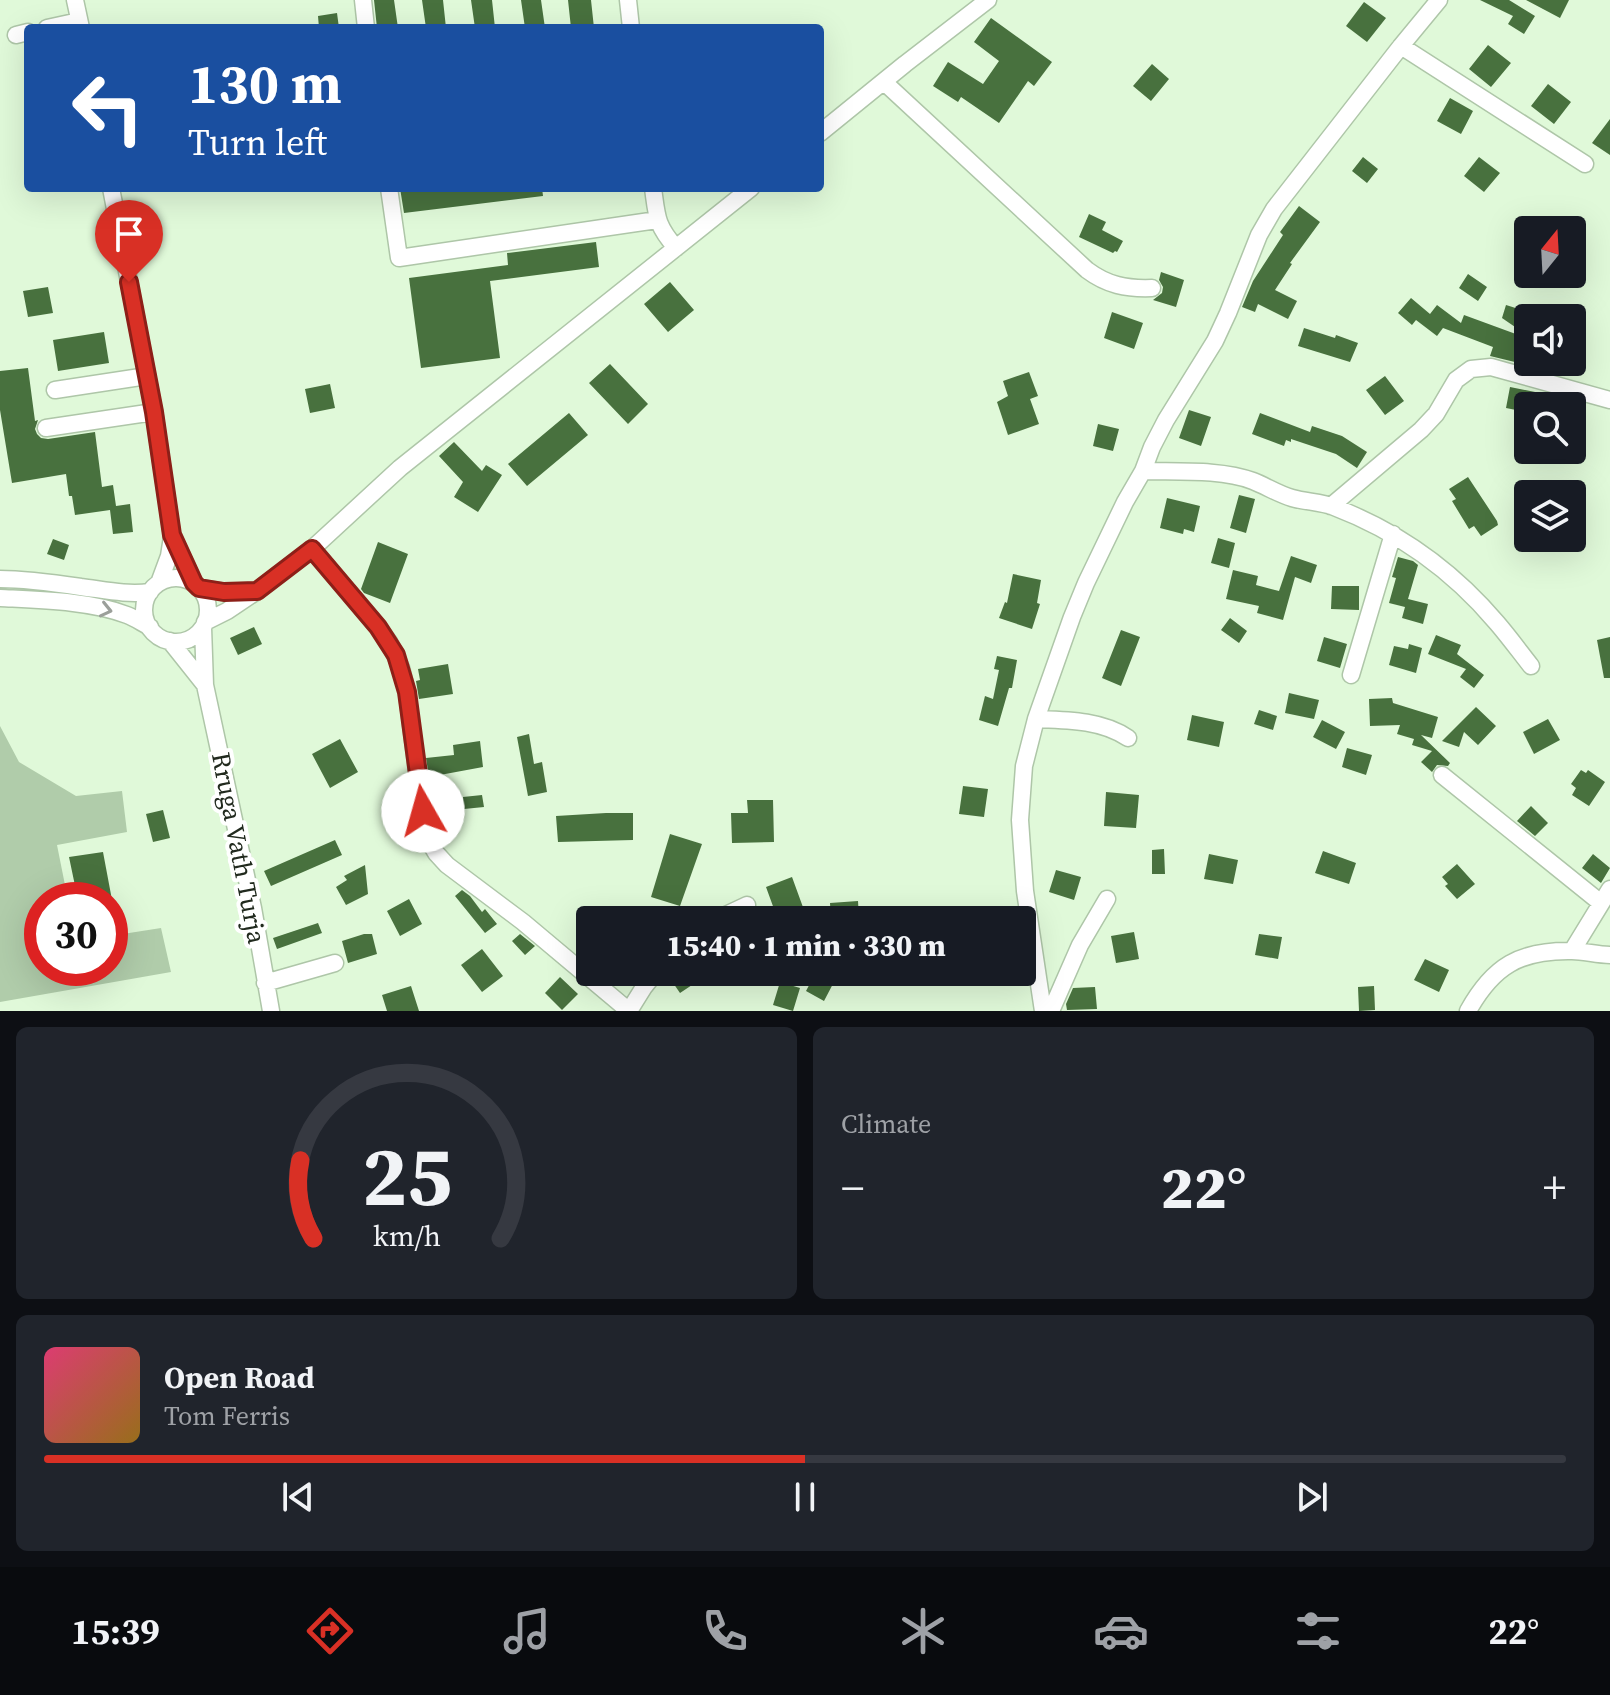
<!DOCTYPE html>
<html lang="en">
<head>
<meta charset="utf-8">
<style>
  :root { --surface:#171b24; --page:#20242c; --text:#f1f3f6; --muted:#9ea1a6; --line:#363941; --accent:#d93025 }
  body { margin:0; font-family:"Source Serif 4",serif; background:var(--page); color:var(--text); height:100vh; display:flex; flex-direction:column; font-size:30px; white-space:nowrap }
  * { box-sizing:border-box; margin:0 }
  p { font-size:26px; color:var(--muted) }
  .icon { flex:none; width:44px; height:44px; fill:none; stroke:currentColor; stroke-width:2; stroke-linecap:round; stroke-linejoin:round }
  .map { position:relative; height:1011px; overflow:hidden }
  .panel { display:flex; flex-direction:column; gap:16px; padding:16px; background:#0d0f14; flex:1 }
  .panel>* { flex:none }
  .hud { position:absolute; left:24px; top:24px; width:800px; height:168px; border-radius:8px; box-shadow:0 8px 32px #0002; background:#1a4fa0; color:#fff; overflow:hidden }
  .needle { width:52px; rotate:18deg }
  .tools { position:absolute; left:1514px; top:216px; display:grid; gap:16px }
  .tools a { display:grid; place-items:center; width:72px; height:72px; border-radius:8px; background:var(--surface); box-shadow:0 8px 32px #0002; font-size:40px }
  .speed { position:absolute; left:24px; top:882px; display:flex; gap:16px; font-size:40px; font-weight:700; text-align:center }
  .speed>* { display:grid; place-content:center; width:104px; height:104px; border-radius:50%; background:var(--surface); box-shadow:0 8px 32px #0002; line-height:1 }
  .speed .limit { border:12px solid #d22; background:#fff; color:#111 }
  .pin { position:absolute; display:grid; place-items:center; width:68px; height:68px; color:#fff; margin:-82px -34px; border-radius:50% 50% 50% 0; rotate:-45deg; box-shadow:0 0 8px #0007 }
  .pin .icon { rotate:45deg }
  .me { position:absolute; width:88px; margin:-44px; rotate:353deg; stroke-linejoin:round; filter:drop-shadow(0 0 6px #0008) }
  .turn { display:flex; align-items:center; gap:28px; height:168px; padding:0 32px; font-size:36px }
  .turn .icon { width:104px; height:104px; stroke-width:2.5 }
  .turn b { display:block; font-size:56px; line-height:68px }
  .big { font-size:60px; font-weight:800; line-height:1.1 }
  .panel .tile { flex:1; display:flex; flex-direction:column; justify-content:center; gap:12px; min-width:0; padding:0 28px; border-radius:12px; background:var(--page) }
  .panel .dial { align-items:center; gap:0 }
  .dial svg { height:208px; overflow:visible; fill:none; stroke:var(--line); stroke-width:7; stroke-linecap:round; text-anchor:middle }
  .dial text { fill:var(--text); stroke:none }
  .song { display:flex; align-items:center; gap:24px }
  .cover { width:96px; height:96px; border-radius:12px; background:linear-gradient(135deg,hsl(340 70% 55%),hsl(40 70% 35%)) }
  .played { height:8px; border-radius:4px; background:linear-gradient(90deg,var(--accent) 50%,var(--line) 50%) }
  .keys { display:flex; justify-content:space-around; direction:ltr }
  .heat { display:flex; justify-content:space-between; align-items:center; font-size:44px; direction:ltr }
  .panel .tiles { flex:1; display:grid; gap:16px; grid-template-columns:1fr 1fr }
  .tile:last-child { grid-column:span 2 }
  .trip { position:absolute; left:576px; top:906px; width:460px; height:80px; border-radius:8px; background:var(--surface); box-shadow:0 8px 32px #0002; font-weight:800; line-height:80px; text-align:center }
  .dock { display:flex; height:128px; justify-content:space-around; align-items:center; background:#090b0e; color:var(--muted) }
  .dock .icon { width:56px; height:56px }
  .dock .on { color:var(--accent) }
  .dock b { font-size:36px; color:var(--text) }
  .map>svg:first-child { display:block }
</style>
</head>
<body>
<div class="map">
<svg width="1610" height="1011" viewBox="0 0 1610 1011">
  <rect width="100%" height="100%" fill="#e0f9d9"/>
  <path fill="#b0ccaa" d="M0,726L19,762L76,796L122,791L127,832L57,845L68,900H42V968H110V936L161,928L171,972L0,1002Z"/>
  <path fill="#48713e" d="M374,0H394L398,28H377Z
    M422,0H443L446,28H426Z
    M471,0H492L495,28H475Z
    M521,0H541L545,28H525Z
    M568,0H591L594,28H571Z
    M1480,0H1509L1535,16L1524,34L1508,24L1513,16Z
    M1526,0H1569L1560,18Z
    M1364,2L1386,18L1367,42L1346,26Z
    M337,13L339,28H319L318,16Z
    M991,18L1052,62L1034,86L1028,81L999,123L961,97L958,102L933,86L948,62L983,84L999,61L974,42Z
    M1488,45L1511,63L1491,87L1469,69Z
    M1152,64L1169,79L1151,101L1133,86Z
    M1548,84L1571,102L1554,124L1531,106Z
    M1450,98L1473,111L1461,134L1437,121Z
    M1610,119V155L1592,143Z
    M1363,157L1378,169L1367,183L1352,171Z
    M1479,157L1500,173L1484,192L1464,176Z
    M400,188H542L543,196L404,213Z
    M1299,206L1320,222L1290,263L1292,264L1275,290L1297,301L1288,319L1258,304L1255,312L1242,307L1253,281L1283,235L1280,232Z
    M1089,214L1106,222L1102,230L1123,241L1117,252L1115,251L1113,253L1079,237Z
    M596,242L599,267L490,281L500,358L421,368L409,278L508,265L507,253Z
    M1161,272L1184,280L1176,307L1153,300L1162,293L1163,287L1159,280Z
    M1468,274L1487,287L1478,301L1459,288Z
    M670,282L694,310L668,332L644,304Z
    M48,287L53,313L28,317L23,291Z
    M1411,298L1430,314L1437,305L1461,323L1464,315L1527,338L1519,363L1490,356L1493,347L1443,328L1437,336L1416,320L1412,325L1398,313Z
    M1506,305L1528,312V336L1502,318Z
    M1112,312L1143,323L1134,349L1104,338Z
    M1304,328L1335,338L1336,335L1358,343L1350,362L1298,346Z
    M104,332L109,363L58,371L53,340Z
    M610,364L648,404L628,424L589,383Z
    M28,368L35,421L38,420L35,429L37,434L41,438L48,439L95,432L102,487L113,485L116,506L130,504L133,532L113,534L110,510L75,515L72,496H69L66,474L12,483L0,410V371Z
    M1029,372L1038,396L1030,399L1039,424L1008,435L997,402L1008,396L1003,381Z
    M1385,376L1404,401L1385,415L1366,390Z
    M330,384L335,408L310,413L305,389Z
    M1510,387L1545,394L1543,406H1528V444L1514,443L1516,410L1506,408Z
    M1189,410L1211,417L1201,446L1179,438Z
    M569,413L588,435L527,486L508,464Z
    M1260,413L1310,432L1312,426L1342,436L1367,452L1357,468L1336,454L1291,439V442L1286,440L1284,446L1252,434Z
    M1098,424L1119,429L1113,451L1093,446Z
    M454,442L482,471L486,465L502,475L478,512L454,497L463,482L439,456Z
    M1468,477L1497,521L1498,525L1481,536L1474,526L1469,529L1452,501L1456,499L1449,489Z
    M1239,495L1255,499L1246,533L1230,528Z
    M1167,498L1200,506L1194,532L1184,529L1183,534L1160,528Z
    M1218,538L1235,543L1229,568L1211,563Z
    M53,539L69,545L64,560L47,554Z
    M378,542L408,554L390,603L364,593L361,589Z
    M1291,556L1317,565L1311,583L1295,577L1283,620L1257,613L1259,606L1226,599L1233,570L1258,576L1256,585L1279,591Z
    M1398,557L1413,561L1418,565L1408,599L1428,604L1423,624L1402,618L1405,607L1389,603L1396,578L1392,577Z
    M1013,574L1041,580L1037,603L1040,604L1032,629L999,618L1005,602L1007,603Z
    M1332,586H1359V610L1331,609Z
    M1230,618L1247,631L1239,643L1221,630Z
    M254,627L262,644L238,655L230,638Z
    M1121,630L1140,637L1121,686L1102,678Z
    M1436,635L1461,645L1457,654L1484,675L1474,688L1460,677L1466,669L1428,654Z
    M1324,637L1347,644L1340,668L1317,661Z
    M1610,637V678H1604L1597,640Z
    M1409,644L1422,648L1416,673L1389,665L1394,646L1408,649Z
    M997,656L1017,660L1012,688H1009L998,726L979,720L985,696L993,699L999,670L994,669Z
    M448,664L453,694L419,699L416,681L420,680L418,669Z
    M1289,693L1319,700L1314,719L1285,713Z
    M1392,698L1393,703L1438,717L1432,738L1421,735L1450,763L1448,766L1437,765L1432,772L1421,762L1432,751L1412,745L1414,739L1397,734L1400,725L1370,726L1369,699Z
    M1476,707L1496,726L1478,745L1464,732L1459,747L1442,741Z
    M1259,710L1277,716L1273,730L1254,724Z
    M1192,715L1224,722L1219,747L1187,740Z
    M1548,719L1560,740L1534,754L1523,732Z
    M1322,720L1345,732L1336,749L1313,737Z
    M529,734L534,764L542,762L547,792L528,796L517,737Z
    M340,739L358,772L330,788L312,754Z
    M480,741L483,767L429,777L426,758L454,755L453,745Z
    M1347,748L1372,755L1366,775L1342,767Z
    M1581,770L1586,773L1588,770L1605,782L1589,806L1572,795L1576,788L1571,784Z
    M963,786L988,789L984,817L959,814Z
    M1106,792L1139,795L1136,828L1104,826Z
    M482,795L484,807L464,809L463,797Z
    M747,800H773L774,842L732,843L731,813H748Z
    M1531,806L1548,823L1535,836L1517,821Z
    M163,810L170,838L153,842L146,814Z
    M606,813H633V840L558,842L556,816Z
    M670,834L702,844L680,906L651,897Z
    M335,840L342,855L271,886L264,871Z
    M1164,849L1165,874H1152V850Z
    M1323,851L1356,863L1349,884L1315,873Z
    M103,852L112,900H78L69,857Z
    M1209,854L1238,860L1233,884L1204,879Z
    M1593,854L1610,868L1601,883L1582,868Z
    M1457,864L1475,884L1457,899L1445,886L1448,884L1442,877Z
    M365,865L368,894L346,905L336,887L347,880L344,876Z
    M1056,870L1081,877L1074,900L1049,892Z
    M792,877L804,910L778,920L766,887Z
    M462,890L470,896L482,912L485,909L497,924L485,933L455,896Z
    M409,899L422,924L400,936L387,911Z
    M858,901L859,918L831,920L830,903Z
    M318,923L322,933L277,949L273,938Z
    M1134,932L1139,959L1116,963L1111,936Z
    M364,934H372L377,954L348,963L342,941Z
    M520,934L535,946L525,955L512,941Z
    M1259,934L1282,937L1278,959L1255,955Z
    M482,949L503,976L482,992L461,965Z
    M1425,959L1449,970L1439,992L1414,980Z
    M676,972H696L701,979L680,993L669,977Z
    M816,972H820L835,980L824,1001L806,991Z
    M560,977L578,994L562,1010L545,993Z
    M780,982L800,988L793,1011L773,1005Z
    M411,986L419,1011H387L382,995Z
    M1374,986L1375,1010L1359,1011L1358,987Z
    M1095,987L1097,1009L1067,1010L1066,1004L1073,988Z"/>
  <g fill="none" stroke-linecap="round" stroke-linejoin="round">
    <defs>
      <path id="minor" d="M75,0L81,28
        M363,0L366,28
        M628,0L631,28
        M47,28L79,21
        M16,35L28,32
        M1401,46L1585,164
        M884,82L1087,270C1107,285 1126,289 1152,288
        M820,133L905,64L988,0
        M111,188L154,412L172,535L194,583
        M389,188L399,258L657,220
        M653,188C657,217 656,225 676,248
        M55,390L147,376
        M46,428L154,412
        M1143,471C1177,472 1221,469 1253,481C1266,486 1278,494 1292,498C1306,502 1321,502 1334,507C1397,531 1453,571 1497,623C1509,637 1520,652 1531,666
        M1331,506L1421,430L1436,414L1456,380L1471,369L1491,367L1610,400
        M312,549L378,627L389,642L401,668L407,692L424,827L429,841L436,853L447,865L523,922L629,1011
        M144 610a32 32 0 1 1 64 0a32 32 0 1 1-64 0Z
        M0,579C27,579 54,583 81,587C105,590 126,595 150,592
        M159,583L169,556L172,537
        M199,588L224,592L255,591
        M0,598C39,600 91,601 127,615C135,618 142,623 150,627
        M205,622L227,611L257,591L312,549L400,468L751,188
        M203,627L205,685L253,908L271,1011
        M170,641L205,685
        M1351,675L1393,534
        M1036,719C1067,720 1102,720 1128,738
        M1442,775L1601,903
        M715,920L747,905
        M1572,951L1610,889
        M265,983L335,963
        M629,1011L644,987L656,972
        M1043,1011L1025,891L1020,820L1024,766L1036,719L1072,617L1086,583L1125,502L1143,471L1152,447L1166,420L1215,341L1228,313L1259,235L1274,209L1401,46L1439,0
        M1051,1011L1080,945L1107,899
        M1468,1011C1493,966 1520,950 1572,951C1584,951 1597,955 1610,955"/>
    </defs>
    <use href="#minor" stroke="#aec6a8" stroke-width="19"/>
    <use href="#minor" stroke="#fff" stroke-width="16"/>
  </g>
  <defs><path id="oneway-chevron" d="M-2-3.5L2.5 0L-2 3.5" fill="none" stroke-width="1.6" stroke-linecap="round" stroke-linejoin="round" transform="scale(2)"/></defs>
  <use stroke="#9b9f9a" href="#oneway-chevron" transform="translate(106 610) rotate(13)"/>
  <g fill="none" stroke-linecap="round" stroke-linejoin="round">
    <defs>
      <path id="route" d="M129,282L154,412L172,535L194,583L199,588L224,592L257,591L312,549L378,627L396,655L407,692L423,811"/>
    </defs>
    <use href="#route" stroke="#8d1f18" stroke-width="20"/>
    <use href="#route" stroke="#d93025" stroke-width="14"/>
  </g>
  <g text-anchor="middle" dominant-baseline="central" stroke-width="8" stroke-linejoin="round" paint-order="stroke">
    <g font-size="26" fill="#212a1e" stroke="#fff">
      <text transform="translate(239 848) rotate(79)">Rruga Vath Turja</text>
    </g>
  </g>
</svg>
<div class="tools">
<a><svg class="needle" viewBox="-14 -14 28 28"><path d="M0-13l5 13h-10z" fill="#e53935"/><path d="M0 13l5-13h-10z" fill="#9ea1a6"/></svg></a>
<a><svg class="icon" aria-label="sound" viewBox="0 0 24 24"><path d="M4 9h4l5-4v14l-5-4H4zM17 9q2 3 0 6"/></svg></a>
<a><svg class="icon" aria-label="search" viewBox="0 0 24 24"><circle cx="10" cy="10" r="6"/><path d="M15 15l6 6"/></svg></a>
<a><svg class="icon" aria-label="layers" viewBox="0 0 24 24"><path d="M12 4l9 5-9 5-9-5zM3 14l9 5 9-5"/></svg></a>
</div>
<div class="speed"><div class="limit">30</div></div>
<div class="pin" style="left:129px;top:282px;background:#d93025"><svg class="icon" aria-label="arrive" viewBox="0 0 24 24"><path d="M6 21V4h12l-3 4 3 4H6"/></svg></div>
<svg class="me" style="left:423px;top:811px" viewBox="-20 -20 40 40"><circle r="19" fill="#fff"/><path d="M0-13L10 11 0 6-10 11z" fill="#d93025"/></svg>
<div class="trip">15:40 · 1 min · 330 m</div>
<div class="hud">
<div class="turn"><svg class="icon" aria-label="left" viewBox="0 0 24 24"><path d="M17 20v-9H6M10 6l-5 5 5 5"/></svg><div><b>130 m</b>Turn left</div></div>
</div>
</div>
<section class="panel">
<div class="tiles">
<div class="tile dial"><svg viewBox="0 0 100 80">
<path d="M14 69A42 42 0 1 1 86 69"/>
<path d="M14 69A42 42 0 0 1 9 39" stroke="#d93025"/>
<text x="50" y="56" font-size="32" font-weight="700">25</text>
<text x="50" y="72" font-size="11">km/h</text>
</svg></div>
<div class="tile"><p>Climate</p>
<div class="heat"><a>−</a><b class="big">22°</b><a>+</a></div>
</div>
<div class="tile">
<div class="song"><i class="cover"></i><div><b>Open Road</b><p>Tom Ferris</p></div></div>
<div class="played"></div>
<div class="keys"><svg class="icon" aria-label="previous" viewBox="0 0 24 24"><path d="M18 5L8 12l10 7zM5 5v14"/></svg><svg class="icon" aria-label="pause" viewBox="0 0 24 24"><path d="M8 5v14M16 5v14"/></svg><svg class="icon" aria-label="next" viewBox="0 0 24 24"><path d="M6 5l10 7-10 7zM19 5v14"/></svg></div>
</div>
</div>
</section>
<nav class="dock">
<b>15:39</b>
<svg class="icon on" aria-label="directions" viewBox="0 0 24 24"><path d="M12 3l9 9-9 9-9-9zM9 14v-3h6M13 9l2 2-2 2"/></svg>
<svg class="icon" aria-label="music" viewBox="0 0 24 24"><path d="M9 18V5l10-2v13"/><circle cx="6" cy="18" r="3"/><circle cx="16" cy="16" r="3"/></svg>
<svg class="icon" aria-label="phone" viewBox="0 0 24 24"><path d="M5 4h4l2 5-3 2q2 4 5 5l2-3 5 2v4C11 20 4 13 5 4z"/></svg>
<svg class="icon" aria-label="climate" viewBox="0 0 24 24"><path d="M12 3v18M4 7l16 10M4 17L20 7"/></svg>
<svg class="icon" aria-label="car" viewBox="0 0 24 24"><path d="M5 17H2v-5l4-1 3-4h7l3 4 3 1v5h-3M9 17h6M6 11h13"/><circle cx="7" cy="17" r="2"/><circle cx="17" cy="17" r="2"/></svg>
<svg class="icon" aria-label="filters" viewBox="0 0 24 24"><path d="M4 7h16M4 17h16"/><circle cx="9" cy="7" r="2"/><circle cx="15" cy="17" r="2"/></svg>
<b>22°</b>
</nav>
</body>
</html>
